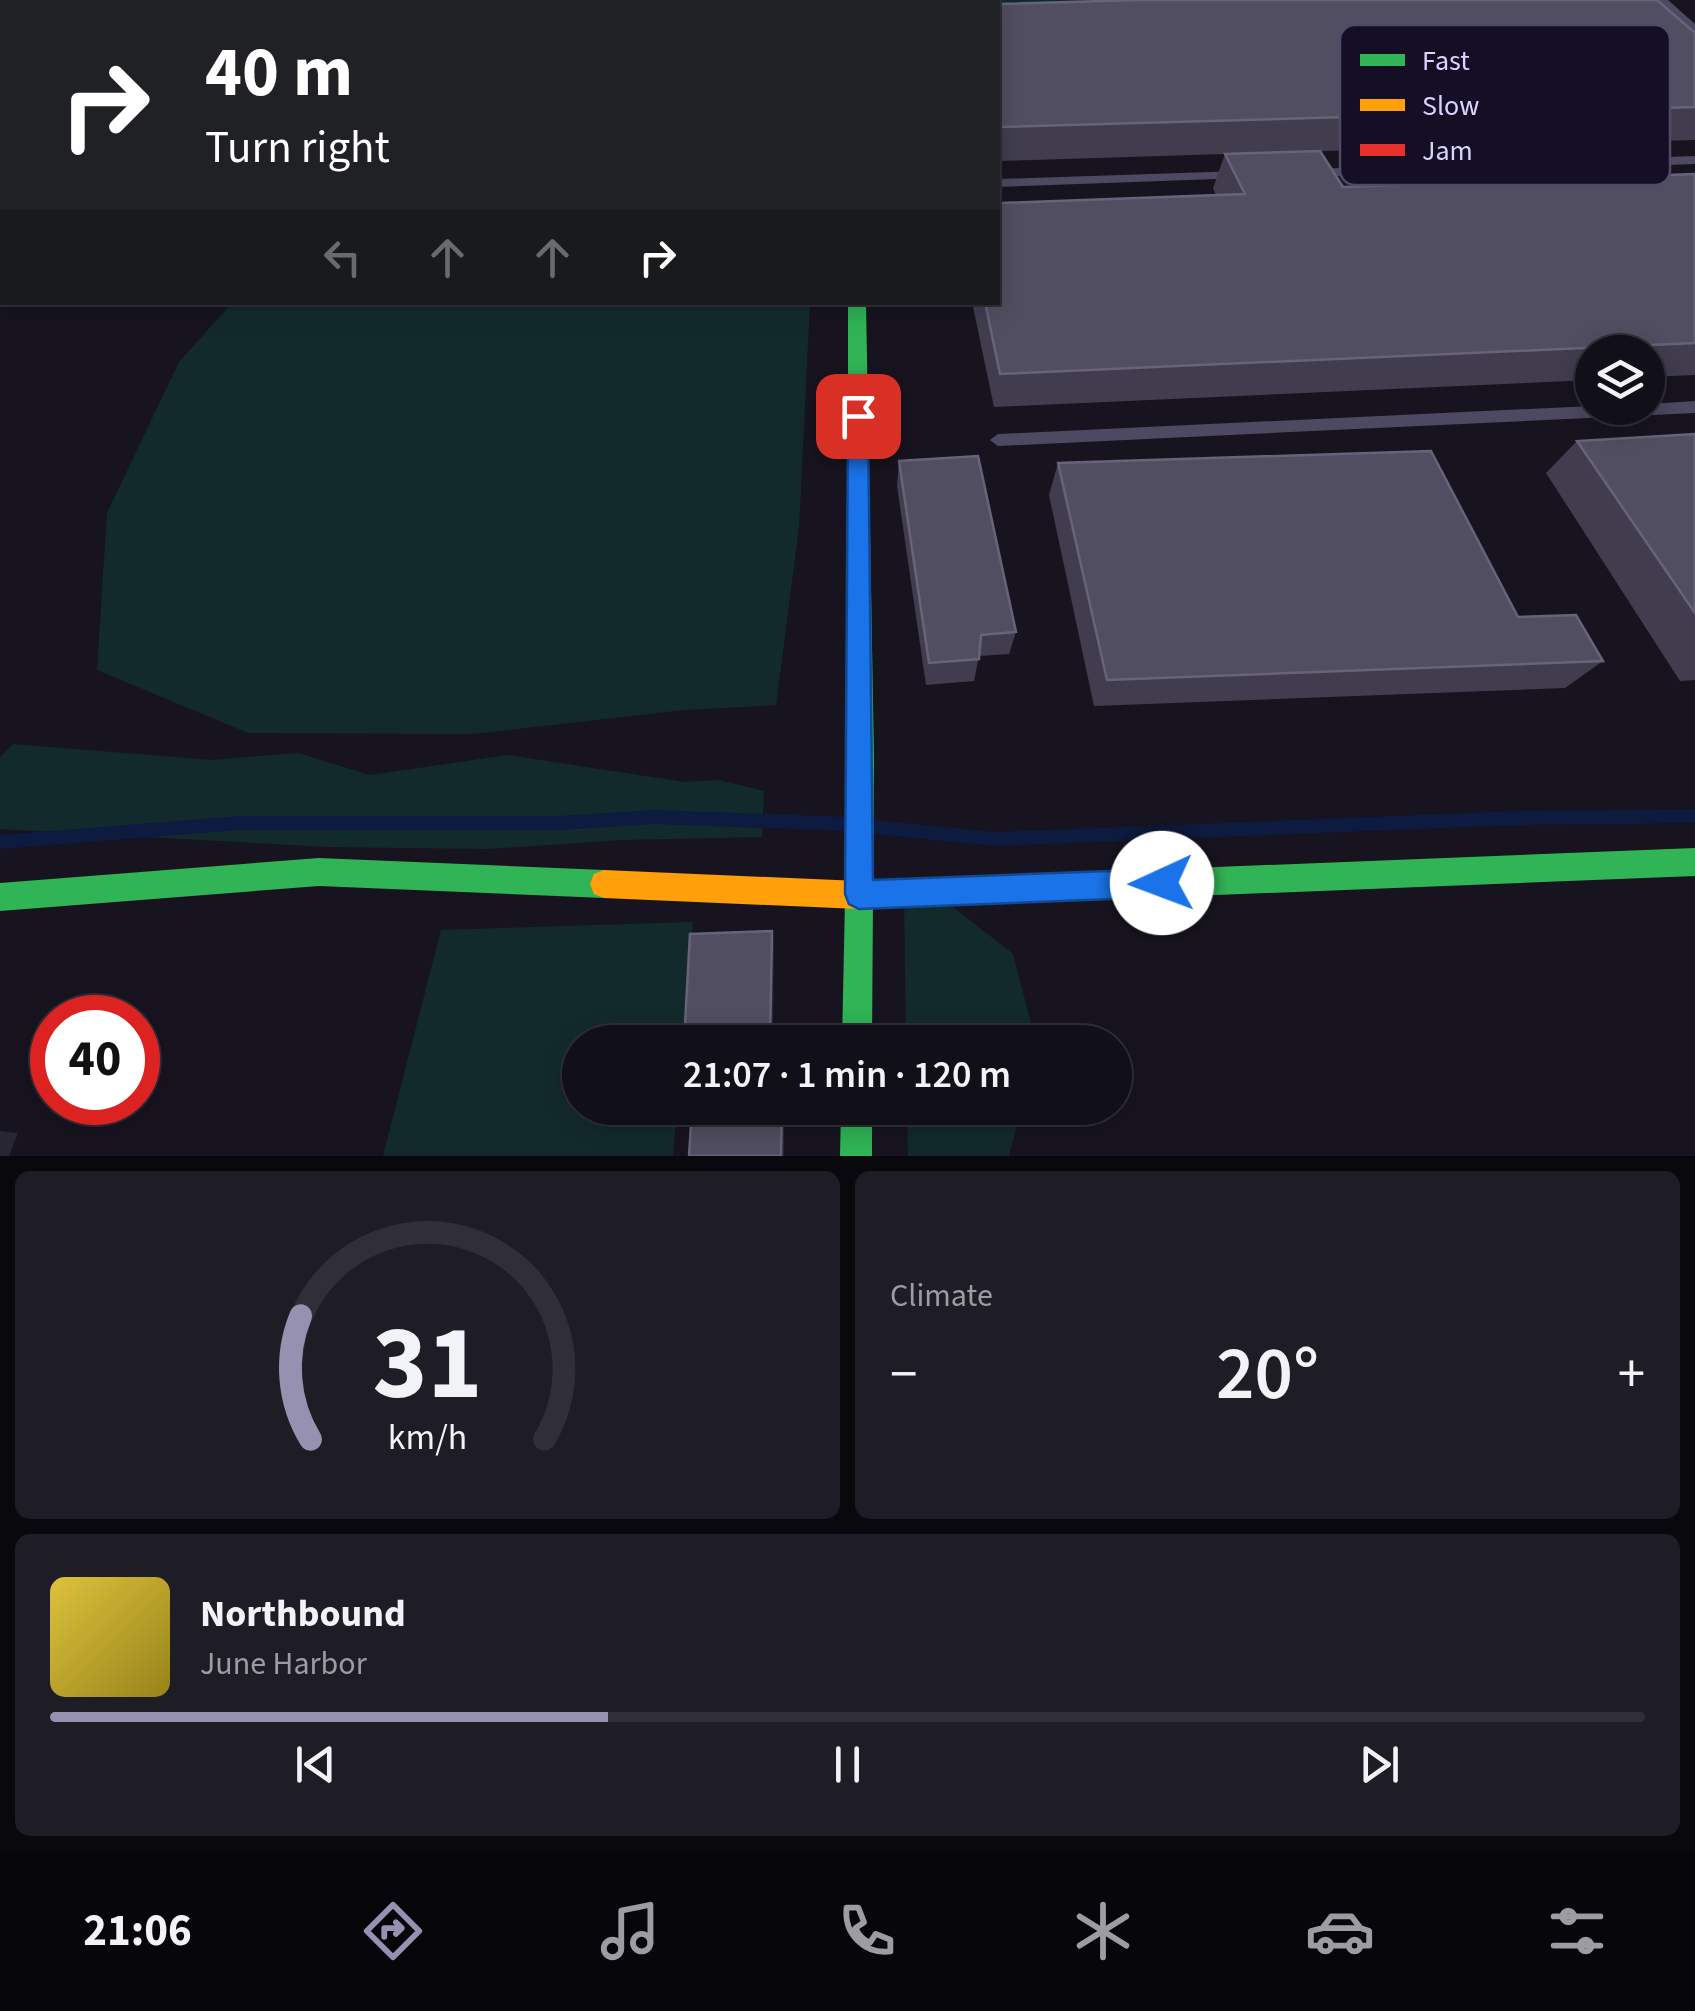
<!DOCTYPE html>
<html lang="en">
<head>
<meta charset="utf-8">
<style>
  :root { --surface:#110f18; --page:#1e1d25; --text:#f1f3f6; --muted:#9c9ca2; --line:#302f37; --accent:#9691b0 }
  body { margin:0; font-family:"Source Sans 3",sans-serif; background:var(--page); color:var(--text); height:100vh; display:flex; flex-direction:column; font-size:38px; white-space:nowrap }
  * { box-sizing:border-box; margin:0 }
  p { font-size:32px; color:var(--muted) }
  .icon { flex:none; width:55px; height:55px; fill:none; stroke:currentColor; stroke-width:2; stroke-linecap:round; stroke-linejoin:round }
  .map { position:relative; height:1156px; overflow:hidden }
  .drawer { display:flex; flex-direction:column; gap:15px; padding:15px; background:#09080d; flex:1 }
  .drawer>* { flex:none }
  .guide { position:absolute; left:0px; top:0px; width:1000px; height:305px; box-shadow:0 5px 25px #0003,0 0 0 2px var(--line); background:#202124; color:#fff; overflow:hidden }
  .fabs { position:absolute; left:1575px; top:335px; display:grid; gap:20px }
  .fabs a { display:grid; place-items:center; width:90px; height:90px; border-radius:50%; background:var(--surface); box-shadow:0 5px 25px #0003,0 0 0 2px var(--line); font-size:50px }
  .speed { position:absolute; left:30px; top:995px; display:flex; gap:20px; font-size:50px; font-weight:700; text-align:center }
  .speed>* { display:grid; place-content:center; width:130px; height:130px; border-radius:50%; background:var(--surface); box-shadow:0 5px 25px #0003,0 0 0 2px var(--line); line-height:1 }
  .speed .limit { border:15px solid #d22; background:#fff; color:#111 }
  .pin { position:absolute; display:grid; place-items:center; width:85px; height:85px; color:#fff; margin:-42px; border-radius:20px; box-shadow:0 5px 15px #0006 }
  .me { position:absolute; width:110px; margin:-55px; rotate:268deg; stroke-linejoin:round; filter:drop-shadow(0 0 8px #0008) }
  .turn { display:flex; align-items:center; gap:35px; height:210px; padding:0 40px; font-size:45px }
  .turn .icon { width:130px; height:130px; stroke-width:2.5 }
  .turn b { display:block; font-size:70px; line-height:85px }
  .lanes { display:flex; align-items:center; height:95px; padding:0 40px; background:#0003; justify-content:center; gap:50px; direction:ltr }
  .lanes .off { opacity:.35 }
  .big { font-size:75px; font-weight:600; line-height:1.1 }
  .drawer .card { flex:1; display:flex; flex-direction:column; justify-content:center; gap:15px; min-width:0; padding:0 35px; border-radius:15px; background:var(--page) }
  .drawer .dial { align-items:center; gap:0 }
  .dial svg { height:260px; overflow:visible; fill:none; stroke:var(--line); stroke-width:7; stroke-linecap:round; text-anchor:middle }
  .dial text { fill:var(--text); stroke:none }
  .song { display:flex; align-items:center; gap:30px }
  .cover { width:120px; height:120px; border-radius:15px; background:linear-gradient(135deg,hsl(50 70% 55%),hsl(50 70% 35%)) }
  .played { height:10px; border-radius:5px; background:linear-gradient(90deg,var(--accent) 35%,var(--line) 35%) }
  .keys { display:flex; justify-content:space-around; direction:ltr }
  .heat { display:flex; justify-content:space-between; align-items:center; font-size:55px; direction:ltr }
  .drawer .tiles { flex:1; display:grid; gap:15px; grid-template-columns:1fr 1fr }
  .card:last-child { grid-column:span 2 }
  .trip { position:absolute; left:562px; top:1025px; width:570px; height:100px; border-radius:50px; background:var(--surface); box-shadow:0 5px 25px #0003,0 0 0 2px var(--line); font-weight:600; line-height:100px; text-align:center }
  .tab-bar { display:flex; height:160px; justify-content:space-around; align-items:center; background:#07060a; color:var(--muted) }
  .tab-bar .icon { width:70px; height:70px }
  .tab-bar .current { color:var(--accent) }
  .tab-bar b { font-size:45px; color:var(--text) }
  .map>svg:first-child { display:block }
</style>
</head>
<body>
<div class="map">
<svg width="1695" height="1156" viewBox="0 0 1695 1156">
  <rect width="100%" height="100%" fill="#171420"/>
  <path fill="#132a2c" d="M0,0H1229L998,8V2H2L0,55Z
    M232,303H810L799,527L776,705L684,710L472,734L248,733L97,670L107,513L179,362Z
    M13,744L211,760L298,753L370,775L508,755L684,782L719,780L764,791L762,837L620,840L489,849L329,847L0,829V757Z
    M934,892L1013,954L1036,1042H906L904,893Z
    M693,922L683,1042H580V1108H677L673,1156H383L441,930Z
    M907,1108H1021L1009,1156H908Z"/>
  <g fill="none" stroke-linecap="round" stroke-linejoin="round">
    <path fill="#0c1b3f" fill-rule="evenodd" d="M1695,809V823L1519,825L995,846L874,834L869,832L867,827L869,822L874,820L995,832L1519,811Z
      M655,810L849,817L854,819L856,824L854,829L849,831L655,824L559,830H240L0,849V835L240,816H559Z"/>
    <path fill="#4c4960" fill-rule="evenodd" d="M1657,0H1668L1695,24V33Z
      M1695,156V164L1311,177L1305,173L1311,169Z
      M1240,171L1244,172V178L998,187V179Z
      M1695,401V413L998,446L990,440L998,434L1592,406L1648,408V404Z"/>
    <path fill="#30b455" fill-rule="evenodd" d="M298,0H363L297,2Z
      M848,302H866L874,759L872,1042H842L848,759Z
      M1695,848V876L1018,903L1008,899L1004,889L1008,879L1018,875Z
      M319,858L604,870L614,874L618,884L614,894L604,898L319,886L0,911V883Z
      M841,1108H872V1156H840Z"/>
    <path fill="#ff9f0a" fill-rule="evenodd" d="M604,870L859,881L1018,875L1028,879L1032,889L1028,899L1018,903L859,909L604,898L594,894L590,884L594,874Z"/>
    <path fill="#e5322d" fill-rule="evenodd" d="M0,14H2V22H0Z"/>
  </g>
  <path fill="#413d4f" d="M998,4L1695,33V140L1321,151L1343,187L1695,174V375L1648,377V352H1592V380L994,407L972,302H998L1001,203L1216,195L1213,188L1225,154L998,161Z
    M1695,434V680L1680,681L1546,473L1577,441Z
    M899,461L1016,632L1009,654L979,656L974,681L926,685L897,486Z
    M1058,463L1518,617L1603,661L1565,688L1094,706L1049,495Z"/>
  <path fill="#292634" d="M2,98V172L0,176V101Z
    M0,199L2,202V278L0,282Z
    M772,931L774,939L773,1042H770Z
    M782,1108H784V1156H781Z
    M0,1131L18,1133L9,1156H0Z"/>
  <path fill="#514e62" stroke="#67637a" stroke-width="2.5" d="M1138,0H1657L1695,33V107L998,127V4Z
    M0,80H2V98L0,101Z
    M1320,151L1343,187L1695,174V343L1000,374L985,302H998V190L1001,203L1245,194L1225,154Z
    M1695,434V613L1577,441Z
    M1431,451L1518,617L1576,615L1603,661L1107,680L1058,463Z
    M978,456L1016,632L981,635L979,659L929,663L899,461Z
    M772,931L770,1042H684L690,934Z
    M692,1108H782L781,1156H689Z"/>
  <path fill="#1a73e8" stroke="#114b97" stroke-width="2.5" d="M858,409L868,416L873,880L1162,869L1172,873L1176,883L1172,893L1162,897L859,909L849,904L845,894L848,416Z"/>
  <rect x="1340" y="25" width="330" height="160" rx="15" fill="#140f25" stroke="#504a66" stroke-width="2.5"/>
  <rect x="1360" y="54" width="45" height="12" fill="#30b455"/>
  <rect x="1360" y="99" width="45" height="12" fill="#ff9f0a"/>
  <rect x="1360" y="144" width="45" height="12" fill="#e5322d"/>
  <g font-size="28" fill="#dbd4fe">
    <text x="1422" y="70">Fast</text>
    <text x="1422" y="115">Slow</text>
    <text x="1422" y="160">Jam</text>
  </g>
</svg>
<div class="fabs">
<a><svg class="icon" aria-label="layers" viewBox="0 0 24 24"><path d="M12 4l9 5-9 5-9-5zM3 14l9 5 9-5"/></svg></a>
</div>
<div class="speed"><div class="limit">40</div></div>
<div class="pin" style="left:858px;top:416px;background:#d93025"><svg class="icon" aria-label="arrive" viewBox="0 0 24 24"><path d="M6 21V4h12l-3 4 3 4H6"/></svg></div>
<svg class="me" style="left:1162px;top:883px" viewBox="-20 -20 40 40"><circle r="19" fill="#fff"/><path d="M0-13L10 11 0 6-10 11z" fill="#1a73e8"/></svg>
<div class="trip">21:07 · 1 min · 120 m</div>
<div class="guide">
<div class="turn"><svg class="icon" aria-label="right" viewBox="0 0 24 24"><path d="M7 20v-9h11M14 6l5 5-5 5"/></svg><div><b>40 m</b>Turn right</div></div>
<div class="lanes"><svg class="icon off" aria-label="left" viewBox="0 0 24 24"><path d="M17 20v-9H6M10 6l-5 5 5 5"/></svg><svg class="icon off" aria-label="ahead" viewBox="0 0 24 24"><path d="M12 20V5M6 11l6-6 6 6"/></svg><svg class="icon off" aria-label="ahead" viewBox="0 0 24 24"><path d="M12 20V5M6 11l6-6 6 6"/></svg><svg class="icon" aria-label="right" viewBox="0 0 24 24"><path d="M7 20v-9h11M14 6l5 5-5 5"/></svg></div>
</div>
</div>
<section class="drawer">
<div class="tiles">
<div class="card dial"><svg viewBox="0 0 100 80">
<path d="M14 69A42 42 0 1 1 86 69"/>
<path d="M14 69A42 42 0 0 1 11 31" stroke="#9691b0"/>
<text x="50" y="56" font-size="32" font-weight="700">31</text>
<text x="50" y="72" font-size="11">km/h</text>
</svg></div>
<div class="card"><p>Climate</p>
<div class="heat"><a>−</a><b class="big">20°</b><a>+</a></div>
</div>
<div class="card">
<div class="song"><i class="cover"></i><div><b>Northbound</b><p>June Harbor</p></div></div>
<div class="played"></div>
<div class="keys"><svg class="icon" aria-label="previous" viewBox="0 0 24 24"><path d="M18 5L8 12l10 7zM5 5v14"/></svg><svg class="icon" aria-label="pause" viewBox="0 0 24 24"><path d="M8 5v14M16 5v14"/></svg><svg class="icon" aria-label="next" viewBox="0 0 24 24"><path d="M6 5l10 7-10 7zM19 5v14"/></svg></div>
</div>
</div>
</section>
<nav class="tab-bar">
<b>21:06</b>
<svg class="icon current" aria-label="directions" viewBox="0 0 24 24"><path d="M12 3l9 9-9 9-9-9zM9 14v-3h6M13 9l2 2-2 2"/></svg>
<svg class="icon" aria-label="music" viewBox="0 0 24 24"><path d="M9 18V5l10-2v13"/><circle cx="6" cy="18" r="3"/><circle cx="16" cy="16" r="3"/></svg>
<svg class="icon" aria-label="phone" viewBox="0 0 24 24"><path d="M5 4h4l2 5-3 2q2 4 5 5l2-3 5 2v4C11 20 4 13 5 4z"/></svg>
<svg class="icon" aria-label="climate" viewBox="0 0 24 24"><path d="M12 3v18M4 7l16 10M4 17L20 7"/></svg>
<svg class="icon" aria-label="car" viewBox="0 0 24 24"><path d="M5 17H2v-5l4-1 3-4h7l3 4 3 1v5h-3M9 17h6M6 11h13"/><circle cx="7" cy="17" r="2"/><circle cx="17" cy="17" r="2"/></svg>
<svg class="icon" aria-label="filters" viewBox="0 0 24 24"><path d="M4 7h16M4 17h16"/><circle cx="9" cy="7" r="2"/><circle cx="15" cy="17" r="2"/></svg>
</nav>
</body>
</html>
